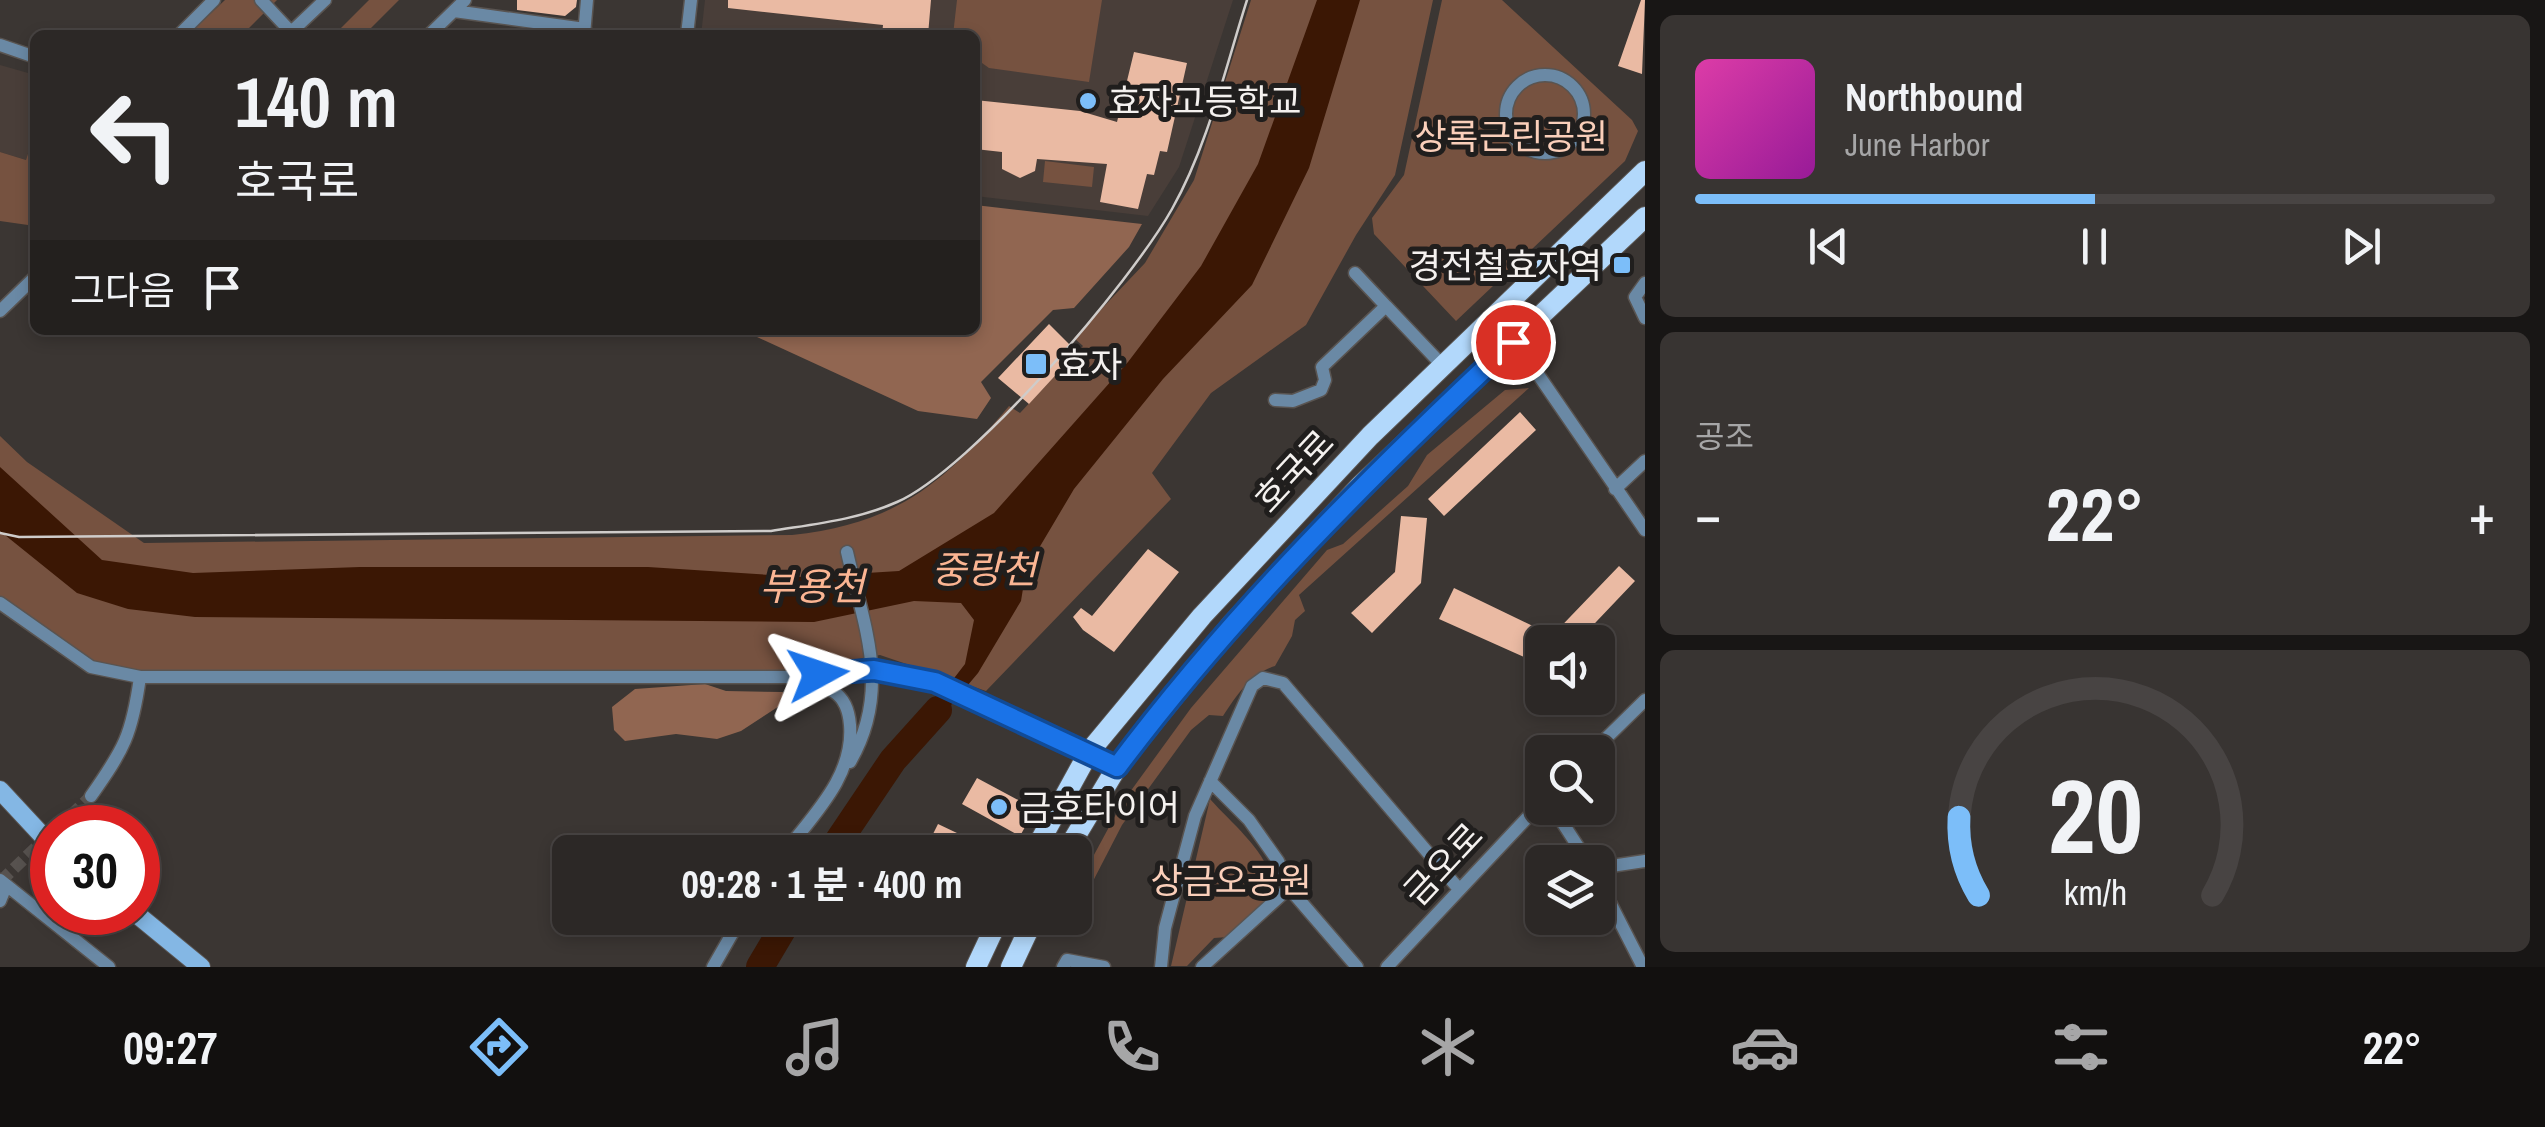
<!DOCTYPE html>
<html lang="ko">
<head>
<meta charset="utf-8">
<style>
  :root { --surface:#2c2826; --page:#383432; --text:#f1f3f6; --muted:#a6a6a7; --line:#484443; --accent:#7cbef9 }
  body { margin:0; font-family:"Archivo Narrow","Noto Sans KR",sans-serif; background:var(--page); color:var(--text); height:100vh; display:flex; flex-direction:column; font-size:38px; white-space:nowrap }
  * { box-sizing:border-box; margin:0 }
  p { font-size:32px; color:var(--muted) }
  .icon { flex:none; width:55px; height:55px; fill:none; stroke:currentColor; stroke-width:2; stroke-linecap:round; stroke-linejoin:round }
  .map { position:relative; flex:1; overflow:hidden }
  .side { display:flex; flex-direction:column; gap:15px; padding:15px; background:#181615; width:900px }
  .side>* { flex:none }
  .hud { position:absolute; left:30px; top:30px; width:950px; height:305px; border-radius:15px; box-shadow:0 5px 15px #0003,0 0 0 2px var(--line); background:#2c2826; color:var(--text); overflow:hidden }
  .fabs { position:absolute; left:1525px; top:625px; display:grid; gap:20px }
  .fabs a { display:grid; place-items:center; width:90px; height:90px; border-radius:15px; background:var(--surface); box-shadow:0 5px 15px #0003,0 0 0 2px var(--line); font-size:50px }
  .speed { position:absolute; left:30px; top:805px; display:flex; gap:20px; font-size:50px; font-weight:700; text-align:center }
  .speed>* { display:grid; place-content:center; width:130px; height:130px; border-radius:50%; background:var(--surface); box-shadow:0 5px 15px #0003,0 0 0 2px var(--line); line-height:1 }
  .speed .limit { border:15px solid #d22; background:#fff; color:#111 }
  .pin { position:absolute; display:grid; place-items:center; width:85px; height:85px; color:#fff; margin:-42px; border:5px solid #fff; border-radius:50%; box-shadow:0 2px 10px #0007 }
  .me { position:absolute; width:110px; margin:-55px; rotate:85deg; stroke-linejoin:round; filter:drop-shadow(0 0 8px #0008) }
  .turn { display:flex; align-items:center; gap:35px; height:210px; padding:0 40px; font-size:45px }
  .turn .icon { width:130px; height:130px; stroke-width:2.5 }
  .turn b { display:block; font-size:70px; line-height:85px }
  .then { display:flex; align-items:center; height:95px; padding:0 40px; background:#0003; gap:20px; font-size:38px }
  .big { font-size:75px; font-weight:700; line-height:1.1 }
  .side .tile { flex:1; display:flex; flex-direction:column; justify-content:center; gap:15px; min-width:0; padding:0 35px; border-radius:15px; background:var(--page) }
  .side .dial { align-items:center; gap:0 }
  .dial svg { height:260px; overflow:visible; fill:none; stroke:var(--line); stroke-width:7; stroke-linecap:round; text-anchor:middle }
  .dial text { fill:var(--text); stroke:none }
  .song { display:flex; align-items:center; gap:30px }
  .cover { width:120px; height:120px; border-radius:15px; background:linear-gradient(135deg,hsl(320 70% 55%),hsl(300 70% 35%)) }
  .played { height:10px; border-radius:5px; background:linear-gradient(90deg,var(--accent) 50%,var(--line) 50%) }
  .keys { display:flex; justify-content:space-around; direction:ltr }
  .heat { display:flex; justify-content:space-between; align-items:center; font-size:55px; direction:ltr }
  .trip { position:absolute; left:552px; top:835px; width:540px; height:100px; border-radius:15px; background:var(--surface); box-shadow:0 5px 15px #0003,0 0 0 2px var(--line); font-weight:700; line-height:100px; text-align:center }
  .dock { display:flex; height:160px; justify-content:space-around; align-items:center; background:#12100f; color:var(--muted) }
  .dock .icon { width:70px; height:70px }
  .dock .current { color:var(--accent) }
  .dock b { font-size:45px; color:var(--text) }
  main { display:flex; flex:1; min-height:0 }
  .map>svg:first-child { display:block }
</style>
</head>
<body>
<main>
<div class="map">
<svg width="1645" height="967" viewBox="0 0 1645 967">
  <rect width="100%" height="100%" fill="#3b3633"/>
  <path fill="#493e39" d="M705,0H1233L1179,167L1148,216L975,196V35H701Z
    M0,65L35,75V132L26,160L0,152Z"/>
  <path fill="#765240" d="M225,0H277L242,35H188Z
    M369,0H399L364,35H334Z
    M957,0H1102L1089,82L989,68L975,58V35H953Z
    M1251,0H1433L1395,175L1356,235L1306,325L1211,393L1152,473L1171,499L986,691L880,655L784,672L149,673L92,664L0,599V436L27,462L144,543L792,535C895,524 944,484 1009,406L1020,413L1083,346L1074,338L1145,263L1194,180Z
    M1442,0H1502L1632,120L1638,131L1625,161L1456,321L1374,234L1372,218L1404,175Z
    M35,132V226L0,221V152L26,160Z
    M1045,161L1094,167L1092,187L1043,182Z
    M1529,388L1299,595L1305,611L1295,620L1292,636L1275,666C1250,674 1237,695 1223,716L1209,715L1191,730L1122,825L1075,916V890L1122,803L1191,708L1327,550L1343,544L1408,486L1427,455L1505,390Z
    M1210,799C1235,827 1271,854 1275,893L1228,937L1214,938L1187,966H1171Z"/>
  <path fill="#916651" d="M975,205L1142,224L1129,247L1074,308L1053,310L981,382L991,398L977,419L918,411L742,330H975Z
    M705,684L726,691L783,692L787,701L741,731L717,739L676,734L625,741L614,730L612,707L635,689Z"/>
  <path fill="#3b1704" d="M1317,0H1360L1309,168L1252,285L1163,379L1074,489L1026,570L1021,601L978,673L920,742L911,734L965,664L974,620L961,603L914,601L814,622L195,617L128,609L77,593L0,531V467L102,560L193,573L360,567H648L802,577L899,571L994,513L1128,362L1201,266L1258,164Z"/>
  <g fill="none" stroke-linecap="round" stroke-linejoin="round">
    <path stroke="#3b1704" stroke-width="28" d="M831,852L893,760L938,710
      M760,967L789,918"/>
  </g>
  <path fill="#eabaa3" d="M517,0H577L576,7L565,16L517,10Z
    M728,0H931L928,35H882L883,25L728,8Z
    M1641,0H1645L1642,74L1618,66Z
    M1134,52L1187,63L1167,152L1160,151L1154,175L1147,174L1138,209L1100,202L1107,164L1037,159L1035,171L1020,178L1002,169V152L975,149V100L1080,111L1117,122Z
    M1049,324L1077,352L1029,404L998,378Z
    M1520,412L1536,430L1444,516L1428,499Z
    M1401,516L1427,518L1421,583L1372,633L1351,613L1395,572Z
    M1148,549L1179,572L1114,652L1083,630L1073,617L1081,608L1092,616Z
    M1619,566L1635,581L1577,642H1546Z
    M1454,588L1535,627L1524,657L1439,619Z
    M977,778L1035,809L1020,836L962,804Z
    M938,824L978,843L973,852H935L926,848Z"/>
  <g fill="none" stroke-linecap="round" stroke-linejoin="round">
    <path stroke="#57524f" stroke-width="12" stroke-dasharray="12 6" stroke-linecap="butt" d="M58,828L91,796
      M1,881L52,832"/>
    <defs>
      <path id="street" d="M261,0L291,32
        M454,11L585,29
        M179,35L214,0
        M288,35L325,0
        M429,35L465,0
        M584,35L587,0
        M687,35L691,0
        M0,45L35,57
        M1506 114a39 39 0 1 1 78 0a39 39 0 1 1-78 0Z
        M1355,273L1386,306
        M1645,283L1635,297L1645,318
        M0,311L35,277
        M1491,319L1533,367L1645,530
        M1275,400L1293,401L1321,390L1325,380L1322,367L1386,306L1443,366
        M1615,489L1645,461
        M847,552C864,627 892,689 850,762
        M0,603L91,667L140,677
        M1592,752L1645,700
        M1210,781L1249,820L1278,861L1289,888L1357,967
        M91,796C124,749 132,735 140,677H790
        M1553,808L1588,862
        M785,852C814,814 854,776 850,725C849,712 845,699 834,692C822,684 803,682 790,677L874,670L935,682L1117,767
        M1598,868L1645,861
        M1598,879L1643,967
        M0,880L109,967
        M0,901L6,886
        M713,967L741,918
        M1063,967L1067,960L1104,967
        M1161,967L1165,928L1195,816L1252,686L1263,678L1283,683L1458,888
        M1202,967L1289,888
        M1387,967L1542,802"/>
      <path id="secondary" d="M0,790L52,846
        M134,912L201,967"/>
      <path id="primary" d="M1034,852L1089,752L1202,616L1370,436L1645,171
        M1066,852L1117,767L1232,624L1360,486L1645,217
        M976,967L999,918
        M1011,967L1034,918"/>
    </defs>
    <use href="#street" stroke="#595451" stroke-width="15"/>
    <use href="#secondary" stroke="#595451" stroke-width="20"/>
    <use href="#primary" stroke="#595451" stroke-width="22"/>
    <use href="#street" stroke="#6a89a5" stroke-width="12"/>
    <use href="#secondary" stroke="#84b7e4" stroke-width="18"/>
    <use href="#primary" stroke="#b2d8fb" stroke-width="20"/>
    <path stroke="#cfccca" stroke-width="2.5" d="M0,533L19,537L771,531C814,524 857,520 897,502C972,469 1131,282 1172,209C1208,145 1225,69 1247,0"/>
  </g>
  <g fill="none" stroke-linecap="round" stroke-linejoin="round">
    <defs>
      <path id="route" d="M818,674L874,670L935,682L1117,767C1234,611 1371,475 1513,342"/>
    </defs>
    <use href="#route" stroke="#114b97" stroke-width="25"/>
    <use href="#route" stroke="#1a73e8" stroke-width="18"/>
  </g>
  <g fill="#7cbef9" stroke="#201e1d" stroke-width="4">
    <circle cx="1088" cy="101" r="10"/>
    <rect x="1612" y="255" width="20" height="20" rx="5"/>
    <rect x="1024" y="352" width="24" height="24" rx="5"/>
    <circle cx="999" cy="807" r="10"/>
  </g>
  <g text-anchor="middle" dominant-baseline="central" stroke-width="10" stroke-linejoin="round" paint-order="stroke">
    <g font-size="35" fill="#f4f1ef" stroke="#201e1d" text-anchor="start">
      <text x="1108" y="101">효자고등학교</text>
      <text x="1602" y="265" text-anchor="end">경전철효자역</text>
      <text x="1058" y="364">효자</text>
      <text x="1019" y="807">금호타이어</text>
    </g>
    <g font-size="35" fill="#facfba" stroke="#201e1d">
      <text x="1511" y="136">상록근린공원</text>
      <text x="1231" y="880">상금오공원</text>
    </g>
    <g font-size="35" fill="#f4f1ef" stroke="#201e1d">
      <text transform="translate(1294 471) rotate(-47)">호국로</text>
      <text transform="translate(1443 864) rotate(-47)">금오로</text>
    </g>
    <g font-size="38" font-style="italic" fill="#fbb593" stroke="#201e1d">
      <text x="984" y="569">중랑천</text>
      <text x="812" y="586">부용천</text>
    </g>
  </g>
</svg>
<div class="fabs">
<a><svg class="icon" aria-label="sound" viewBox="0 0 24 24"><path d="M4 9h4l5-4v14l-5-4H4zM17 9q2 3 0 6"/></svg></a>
<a><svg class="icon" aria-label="search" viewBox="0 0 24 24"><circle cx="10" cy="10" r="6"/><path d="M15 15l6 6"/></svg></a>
<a><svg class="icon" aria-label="layers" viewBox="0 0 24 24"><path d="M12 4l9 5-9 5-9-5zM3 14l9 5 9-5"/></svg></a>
</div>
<div class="speed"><div class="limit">30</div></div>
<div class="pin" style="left:1513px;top:342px;background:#d93025"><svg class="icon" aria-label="arrive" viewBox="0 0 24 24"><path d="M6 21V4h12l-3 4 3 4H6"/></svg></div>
<svg class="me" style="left:818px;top:674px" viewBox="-20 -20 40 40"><path d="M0-17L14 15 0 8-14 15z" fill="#1a73e8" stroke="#fff" stroke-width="4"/></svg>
<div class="trip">09:28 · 1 분 · 400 m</div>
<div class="hud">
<div class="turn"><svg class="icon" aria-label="left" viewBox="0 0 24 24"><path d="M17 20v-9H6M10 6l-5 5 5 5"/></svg><div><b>140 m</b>호국로</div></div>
<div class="then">그다음<svg class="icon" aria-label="arrive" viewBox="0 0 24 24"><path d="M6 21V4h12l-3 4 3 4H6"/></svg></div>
</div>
</div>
<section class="side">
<div class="tile">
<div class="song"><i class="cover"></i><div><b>Northbound</b><p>June Harbor</p></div></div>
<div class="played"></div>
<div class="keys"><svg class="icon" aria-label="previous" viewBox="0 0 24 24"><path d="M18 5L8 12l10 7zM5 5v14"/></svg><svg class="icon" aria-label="pause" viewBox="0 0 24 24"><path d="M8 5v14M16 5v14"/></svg><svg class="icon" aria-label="next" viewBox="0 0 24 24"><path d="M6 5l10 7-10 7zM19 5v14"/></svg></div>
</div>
<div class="tile"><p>공조</p>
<div class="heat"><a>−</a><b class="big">22°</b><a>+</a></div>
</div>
<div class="tile dial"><svg viewBox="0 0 100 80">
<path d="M14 69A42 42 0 1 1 86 69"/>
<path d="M14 69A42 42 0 0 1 8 45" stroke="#7cbef9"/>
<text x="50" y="56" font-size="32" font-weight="700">20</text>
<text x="50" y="72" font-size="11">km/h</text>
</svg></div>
</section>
</main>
<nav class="dock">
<b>09:27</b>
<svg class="icon current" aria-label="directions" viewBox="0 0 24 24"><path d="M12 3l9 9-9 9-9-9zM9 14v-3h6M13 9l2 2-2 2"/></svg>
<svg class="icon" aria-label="music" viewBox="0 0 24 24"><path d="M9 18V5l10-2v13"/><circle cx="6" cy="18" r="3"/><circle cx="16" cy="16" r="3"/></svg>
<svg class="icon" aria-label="phone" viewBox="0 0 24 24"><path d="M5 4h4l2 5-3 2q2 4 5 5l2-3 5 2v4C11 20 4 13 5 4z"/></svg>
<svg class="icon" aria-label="climate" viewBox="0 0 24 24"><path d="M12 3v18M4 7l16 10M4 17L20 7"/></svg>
<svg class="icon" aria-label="car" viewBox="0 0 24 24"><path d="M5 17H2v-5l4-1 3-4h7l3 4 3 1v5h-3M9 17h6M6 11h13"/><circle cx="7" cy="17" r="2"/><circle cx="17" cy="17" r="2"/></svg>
<svg class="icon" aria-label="filters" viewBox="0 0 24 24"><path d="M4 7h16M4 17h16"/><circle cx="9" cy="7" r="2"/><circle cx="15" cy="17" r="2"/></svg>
<b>22°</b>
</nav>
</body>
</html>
